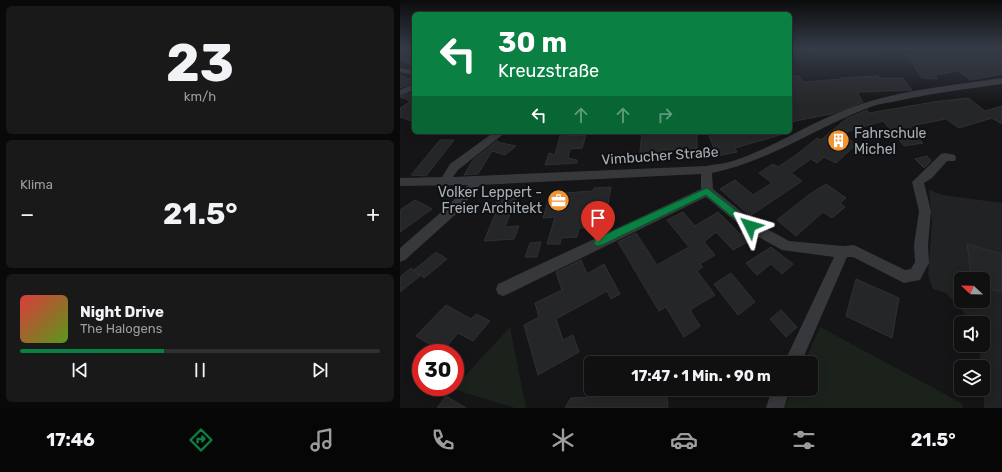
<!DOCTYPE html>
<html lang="de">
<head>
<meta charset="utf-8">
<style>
  :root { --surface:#101011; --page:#19191a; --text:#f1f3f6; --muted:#9c9d9f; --line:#303031; --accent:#0b8043 }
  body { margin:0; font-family:Rubik,sans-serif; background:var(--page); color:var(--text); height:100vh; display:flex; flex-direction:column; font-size:15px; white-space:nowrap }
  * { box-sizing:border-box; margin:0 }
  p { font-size:13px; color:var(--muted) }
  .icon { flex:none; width:22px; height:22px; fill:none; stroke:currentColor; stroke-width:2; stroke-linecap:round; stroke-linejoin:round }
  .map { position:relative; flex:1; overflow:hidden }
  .details { display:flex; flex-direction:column; gap:6px; padding:6px; background:#090909; width:400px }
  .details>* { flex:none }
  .hud { position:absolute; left:12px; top:12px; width:380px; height:122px; border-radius:6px; box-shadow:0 2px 10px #0003,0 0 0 1px var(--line); background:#0b8043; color:#fff; overflow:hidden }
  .needle { width:26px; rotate:292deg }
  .controls { position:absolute; left:554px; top:272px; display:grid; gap:8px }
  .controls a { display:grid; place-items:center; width:36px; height:36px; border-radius:6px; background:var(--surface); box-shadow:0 2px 10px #0003,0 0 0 1px var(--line); font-size:20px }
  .speed { position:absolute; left:12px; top:344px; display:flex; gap:8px; font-size:20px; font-weight:700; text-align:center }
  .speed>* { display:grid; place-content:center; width:52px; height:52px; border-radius:50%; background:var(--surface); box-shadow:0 2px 10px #0003,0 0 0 1px var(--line); line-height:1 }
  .speed .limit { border:6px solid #d22; background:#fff; color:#111 }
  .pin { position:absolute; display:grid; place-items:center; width:34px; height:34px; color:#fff; margin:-41px -17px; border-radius:50% 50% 50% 0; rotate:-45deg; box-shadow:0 0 4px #0007 }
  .pin .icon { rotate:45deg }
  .me { position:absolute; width:44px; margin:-22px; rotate:310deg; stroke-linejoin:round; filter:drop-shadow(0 0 3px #0008) }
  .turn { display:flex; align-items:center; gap:14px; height:84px; padding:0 20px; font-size:18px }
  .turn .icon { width:52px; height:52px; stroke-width:2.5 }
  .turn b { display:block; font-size:28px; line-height:34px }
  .lanes { display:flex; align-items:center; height:38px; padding:0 20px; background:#0003; justify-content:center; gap:20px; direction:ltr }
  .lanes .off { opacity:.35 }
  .big { font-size:30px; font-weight:700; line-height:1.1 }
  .details .widget { flex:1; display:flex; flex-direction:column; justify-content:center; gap:6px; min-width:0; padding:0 14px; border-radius:6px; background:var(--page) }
  .details .dial { align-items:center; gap:0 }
  .dial b { font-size:52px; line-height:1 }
  .song { display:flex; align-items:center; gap:12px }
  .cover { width:48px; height:48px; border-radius:6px; background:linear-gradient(135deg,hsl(0 70% 55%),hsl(90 70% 35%)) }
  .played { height:4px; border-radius:2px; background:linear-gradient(90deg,var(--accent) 40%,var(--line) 40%) }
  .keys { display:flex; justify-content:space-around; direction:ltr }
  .heat { display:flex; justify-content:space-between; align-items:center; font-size:22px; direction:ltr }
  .trip { position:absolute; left:184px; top:356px; width:234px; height:40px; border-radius:6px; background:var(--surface); box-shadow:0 2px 10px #0003,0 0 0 1px var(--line); font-weight:700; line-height:40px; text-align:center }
  .tab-bar { display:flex; height:64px; justify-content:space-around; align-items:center; background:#060607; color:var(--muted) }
  .tab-bar .icon { width:28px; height:28px }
  .tab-bar .current { color:var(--accent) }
  .tab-bar b { font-size:18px; color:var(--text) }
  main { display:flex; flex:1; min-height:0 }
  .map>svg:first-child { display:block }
</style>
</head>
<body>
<main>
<section class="details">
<div class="widget dial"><b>23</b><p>km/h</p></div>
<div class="widget"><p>Klima</p>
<div class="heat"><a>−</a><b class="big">21.5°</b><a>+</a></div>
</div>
<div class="widget">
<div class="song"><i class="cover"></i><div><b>Night Drive</b><p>The Halogens</p></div></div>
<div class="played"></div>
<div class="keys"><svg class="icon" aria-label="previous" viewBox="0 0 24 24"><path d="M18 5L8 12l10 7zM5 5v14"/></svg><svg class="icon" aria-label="pause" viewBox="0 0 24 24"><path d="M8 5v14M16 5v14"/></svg><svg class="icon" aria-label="next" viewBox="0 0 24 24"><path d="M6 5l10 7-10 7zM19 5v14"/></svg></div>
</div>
</section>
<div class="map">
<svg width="602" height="408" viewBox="0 0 602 408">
  <rect width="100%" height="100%" fill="#151517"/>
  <path fill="#212224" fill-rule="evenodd" d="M529,190L543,195L602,203V408H584L583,367H581L579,345H583V323H573L546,293L533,289L528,275L532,221ZM561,279H583V301H561Z"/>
  <path fill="#1b221b" d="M390,48H483L488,50L471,60L390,54Z
    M110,327L126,408H115L53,389Z
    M420,327L563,404V408H384L393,389H411V363H404Z"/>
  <path fill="#252628" stroke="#2f3033" d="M0,48L14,49V66L0,59Z
    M525,48L528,50L535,48H581L587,50L596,48L602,51V74L571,80L558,71L535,75L537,79L522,78L507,55Z
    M0,75L14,81V83L0,88Z
    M390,76H399L404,82L442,79L441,78L478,76L479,78H503L512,90L457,92L463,102L431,114L390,122Z
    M14,92V122L0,117V108L11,101L0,97Z
    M568,98L585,111L602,106V124L592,118L559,128L546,119L510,126L518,134L515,135L523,143L504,146L483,121L439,134L457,144L436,163L424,157L417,163L411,159L391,173L402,181L350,216L320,189L335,180L353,195L372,183L359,173L373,164L378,167L396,155L417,138L421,140L446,119L467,110L469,113L533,102Z
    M242,132L297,133V149L261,150L260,161H239Z
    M313,132H380V135L335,148L337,152L317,156L308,133Z
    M186,135L182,148L170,149L168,158L177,160V163L145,165L149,153L155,155L160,136Z
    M40,140H54L26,176L11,175Z
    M98,140L97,142L116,146L105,155L92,151L78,174L64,175L73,160Z
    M527,156L531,161L524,168L515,159Z
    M426,184L446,198L440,203L445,207L432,218L423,212L396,236L377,220L410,194Z
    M211,187L204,227L179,228L177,237L161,238L160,244H147L155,217L143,218L150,194L193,191L194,188Z
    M101,193H118L105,227L119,226L114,239L84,241L99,205L95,206Z
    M15,200L32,209L0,232V210Z
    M283,212L295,226L318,212L340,234L345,231L356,237L333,250L316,232L304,242L315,255L300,264L303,267L297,271L315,295L290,310L300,326L284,337L266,307L259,311L218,242L236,233L257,265L289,247L267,220Z
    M141,242L137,257H125L130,243Z
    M567,244L602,254V292L583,287V279H572Z
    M371,247L393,264L382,274L371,264L357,275L346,263Z
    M36,252L47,259L24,278L14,270Z
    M181,260L187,274L204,264L220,294L211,299L207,291L156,319L163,340L173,335L179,352L138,375L124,325L139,317L135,303L162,290L156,272Z
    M11,268L20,276L0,292V277Z
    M331,273L355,302L338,315L314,284Z
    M456,279L499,298L492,338L446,316Z
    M46,305L71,319L76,314L90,321L73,341L58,333L42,352L16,336Z
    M381,310L397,327L386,337L370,319Z
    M267,394L268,408H165L171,398Z
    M46,396L66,408H37Z"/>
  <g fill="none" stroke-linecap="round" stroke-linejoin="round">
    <path fill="#36383c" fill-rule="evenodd" d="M0,68L14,71V75L0,72Z
      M602,78V84C567,89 532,93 497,101C488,103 477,104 468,108C415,128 368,162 312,173L313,189L354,222L389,241L443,246L454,245L505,270L511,269L515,262L514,245L519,211L512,182L541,154L545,153L555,155L556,158L555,161H547L532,178L524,183L531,211L528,245L529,263L520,280L504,283L453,257H447L401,363H384L434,257L382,250L346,230L306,197L108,294L103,296L98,294L96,289L98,284L301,189V174L80,185L56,214L5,260L0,262V248L47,207L68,185L0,186V178L42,177L50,164L94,132H106L58,170L53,177L306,166C315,164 324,164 333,161C378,146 418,117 464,103C508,89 556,85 602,78Z
      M14,84V90L0,96V90Z
      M372,389H390L384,408H366Z"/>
  </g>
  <linearGradient id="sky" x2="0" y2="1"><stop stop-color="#0c0c0d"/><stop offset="0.46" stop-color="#353b47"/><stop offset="1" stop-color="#353b47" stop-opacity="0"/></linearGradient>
  <rect width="602" height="105" fill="url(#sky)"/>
  <path fill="#0b8043" stroke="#07532c" d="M307,188L353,224L355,226L353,229H347L306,195L202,245L198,246L195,245L194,242L195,239Z"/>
  <defs>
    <symbol id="building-disc" viewBox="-11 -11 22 22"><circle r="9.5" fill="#f09334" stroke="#101012"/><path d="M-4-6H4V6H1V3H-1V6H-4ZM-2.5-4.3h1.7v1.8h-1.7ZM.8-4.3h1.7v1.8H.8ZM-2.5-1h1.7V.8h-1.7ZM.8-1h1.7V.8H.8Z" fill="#fff"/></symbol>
    <symbol id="office-disc" viewBox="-11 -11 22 22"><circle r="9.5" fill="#f09334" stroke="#101012"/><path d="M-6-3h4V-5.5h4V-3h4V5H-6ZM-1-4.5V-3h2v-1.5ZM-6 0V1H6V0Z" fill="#fff"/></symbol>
  </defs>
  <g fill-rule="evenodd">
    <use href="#building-disc" x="426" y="128" width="25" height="25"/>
    <use href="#office-disc" x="146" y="188" width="25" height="25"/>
  </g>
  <g text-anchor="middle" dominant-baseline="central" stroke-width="4" stroke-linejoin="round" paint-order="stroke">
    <g font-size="14" fill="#a7afb7" stroke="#101012" text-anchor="start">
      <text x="454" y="133">Fahrschule<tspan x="454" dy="16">Michel</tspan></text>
      <text x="142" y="192" text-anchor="end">Volker Leppert -<tspan x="142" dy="16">Freier Architekt</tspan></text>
    </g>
    <g font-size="14" fill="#a7afb7" stroke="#101012">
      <text transform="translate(260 156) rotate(-4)">Vimbucher Straße</text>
    </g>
  </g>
</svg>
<div class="controls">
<a><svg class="needle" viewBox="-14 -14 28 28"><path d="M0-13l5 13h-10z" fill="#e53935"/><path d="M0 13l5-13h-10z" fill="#9c9d9f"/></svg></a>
<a><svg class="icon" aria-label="sound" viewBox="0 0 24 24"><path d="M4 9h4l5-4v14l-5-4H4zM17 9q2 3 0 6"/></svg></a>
<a><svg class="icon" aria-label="layers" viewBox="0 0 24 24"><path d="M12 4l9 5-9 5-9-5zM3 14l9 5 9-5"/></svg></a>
</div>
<div class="speed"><div class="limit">30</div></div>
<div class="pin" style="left:198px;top:242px;background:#d93025"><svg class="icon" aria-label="arrive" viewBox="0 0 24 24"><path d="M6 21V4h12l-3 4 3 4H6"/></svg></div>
<svg class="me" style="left:350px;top:226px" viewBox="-20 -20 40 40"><path d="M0-17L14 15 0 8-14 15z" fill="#0b8043" stroke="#fff" stroke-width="4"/></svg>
<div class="trip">17:47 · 1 Min. · 90 m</div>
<div class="hud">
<div class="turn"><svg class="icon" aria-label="left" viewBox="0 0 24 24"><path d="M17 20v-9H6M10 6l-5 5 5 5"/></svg><div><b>30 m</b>Kreuzstraße</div></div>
<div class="lanes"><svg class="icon" aria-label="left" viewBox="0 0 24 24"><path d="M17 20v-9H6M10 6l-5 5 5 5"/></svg><svg class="icon off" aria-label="ahead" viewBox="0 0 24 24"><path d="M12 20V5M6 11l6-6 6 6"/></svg><svg class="icon off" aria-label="ahead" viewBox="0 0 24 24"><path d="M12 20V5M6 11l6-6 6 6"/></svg><svg class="icon off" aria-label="right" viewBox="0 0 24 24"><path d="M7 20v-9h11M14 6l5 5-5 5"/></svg></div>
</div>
</div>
</main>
<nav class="tab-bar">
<b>17:46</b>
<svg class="icon current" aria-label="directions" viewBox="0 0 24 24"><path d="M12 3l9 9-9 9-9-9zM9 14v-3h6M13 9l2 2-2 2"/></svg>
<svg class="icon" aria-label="music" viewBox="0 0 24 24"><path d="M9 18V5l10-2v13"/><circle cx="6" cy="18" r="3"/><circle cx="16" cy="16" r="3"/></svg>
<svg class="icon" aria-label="phone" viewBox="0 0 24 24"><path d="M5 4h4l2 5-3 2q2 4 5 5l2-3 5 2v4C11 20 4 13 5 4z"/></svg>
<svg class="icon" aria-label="climate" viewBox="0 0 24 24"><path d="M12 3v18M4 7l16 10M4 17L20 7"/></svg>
<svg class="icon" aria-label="car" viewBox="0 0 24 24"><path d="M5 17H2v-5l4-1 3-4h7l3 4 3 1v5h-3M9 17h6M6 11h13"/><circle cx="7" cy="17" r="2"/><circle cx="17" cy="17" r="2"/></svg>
<svg class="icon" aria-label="filters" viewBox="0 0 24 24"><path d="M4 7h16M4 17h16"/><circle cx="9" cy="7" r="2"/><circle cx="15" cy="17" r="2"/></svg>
<b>21.5°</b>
</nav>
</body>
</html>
